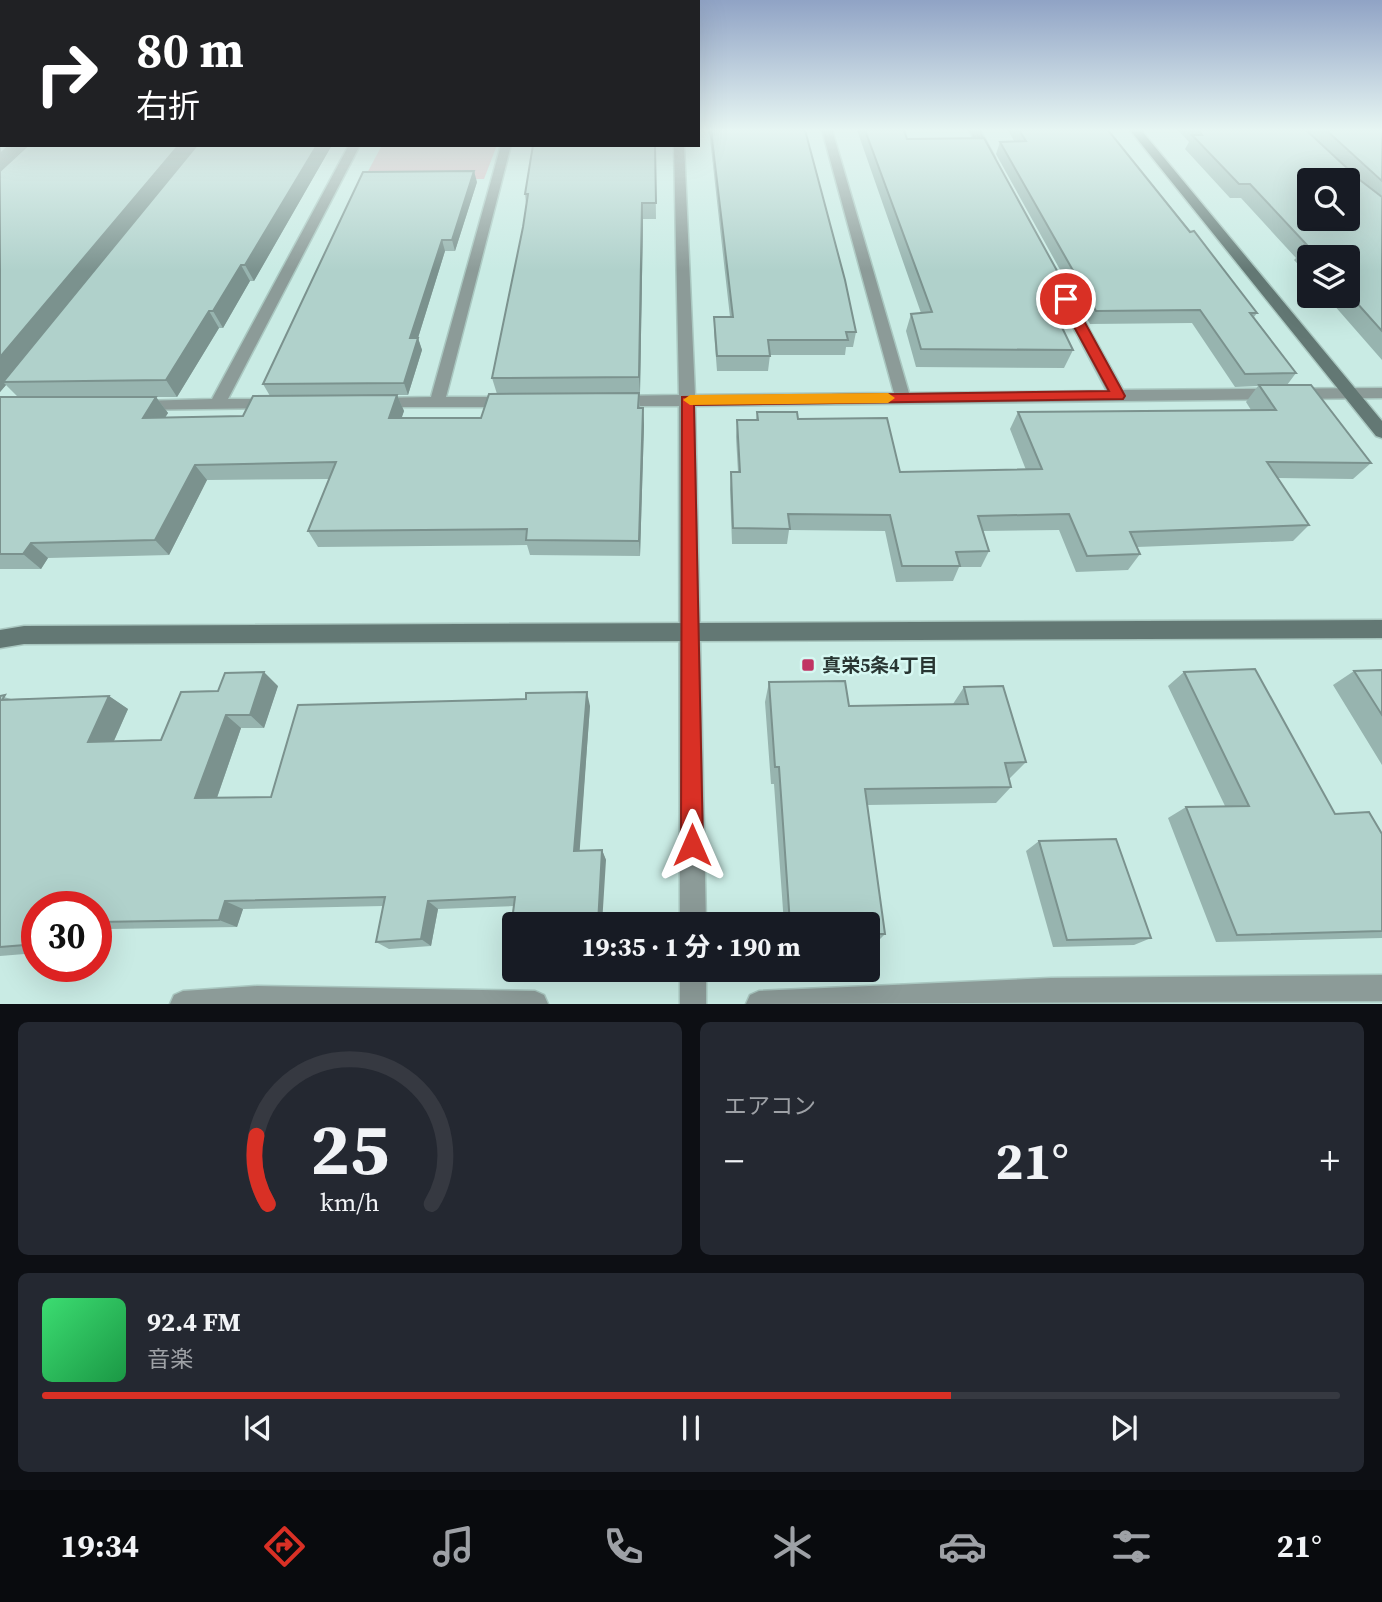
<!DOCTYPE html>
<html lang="ja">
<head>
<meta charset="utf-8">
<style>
  :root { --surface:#171b24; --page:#242831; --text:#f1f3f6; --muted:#9ea1a6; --line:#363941; --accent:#d93025 }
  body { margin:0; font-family:"Source Serif 4","Noto Sans JP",serif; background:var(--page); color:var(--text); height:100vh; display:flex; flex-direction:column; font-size:26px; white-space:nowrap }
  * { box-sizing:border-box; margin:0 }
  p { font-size:23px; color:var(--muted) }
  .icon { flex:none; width:38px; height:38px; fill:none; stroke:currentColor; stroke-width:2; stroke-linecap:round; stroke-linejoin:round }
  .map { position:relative; height:1004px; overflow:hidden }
  .panel { display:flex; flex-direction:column; gap:18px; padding:18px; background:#0d0f14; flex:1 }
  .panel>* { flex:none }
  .banner { position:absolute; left:0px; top:0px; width:700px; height:147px; box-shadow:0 7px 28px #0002; background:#202124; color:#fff; overflow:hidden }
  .buttons { position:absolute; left:1297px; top:168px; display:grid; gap:14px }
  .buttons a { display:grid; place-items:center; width:63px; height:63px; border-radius:7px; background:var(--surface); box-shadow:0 7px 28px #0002; font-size:35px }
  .speed { position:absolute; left:21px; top:891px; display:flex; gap:14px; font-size:35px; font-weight:700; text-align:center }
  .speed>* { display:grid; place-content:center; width:91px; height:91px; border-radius:50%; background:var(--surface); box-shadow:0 7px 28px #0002; line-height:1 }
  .speed .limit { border:10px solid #d22; background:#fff; color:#111 }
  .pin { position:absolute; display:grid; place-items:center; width:60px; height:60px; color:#fff; margin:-30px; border:4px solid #fff; border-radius:50%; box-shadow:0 2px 7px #0007 }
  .me { position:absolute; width:77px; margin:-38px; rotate:0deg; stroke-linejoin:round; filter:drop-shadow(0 0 5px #0008) }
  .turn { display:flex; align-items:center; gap:24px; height:147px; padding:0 21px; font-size:32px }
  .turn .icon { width:91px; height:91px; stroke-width:2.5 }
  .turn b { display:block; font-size:49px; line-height:60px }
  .big { font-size:52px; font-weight:700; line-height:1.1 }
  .panel .tile { flex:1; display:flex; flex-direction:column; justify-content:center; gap:10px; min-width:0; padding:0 24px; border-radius:10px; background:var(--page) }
  .panel .dial { align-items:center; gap:0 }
  .dial svg { height:182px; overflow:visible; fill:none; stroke:var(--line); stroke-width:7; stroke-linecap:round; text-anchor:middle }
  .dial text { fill:var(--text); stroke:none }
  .song { display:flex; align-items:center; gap:21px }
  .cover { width:84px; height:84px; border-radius:10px; background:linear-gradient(135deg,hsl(140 70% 55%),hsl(140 70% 35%)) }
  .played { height:7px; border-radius:4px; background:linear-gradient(90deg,var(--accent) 70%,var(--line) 70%) }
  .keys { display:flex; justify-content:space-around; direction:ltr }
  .heat { display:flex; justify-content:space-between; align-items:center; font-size:38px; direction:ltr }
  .panel .tiles { flex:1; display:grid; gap:18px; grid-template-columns:1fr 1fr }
  .tile:last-child { grid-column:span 2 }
  .trip { position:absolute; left:502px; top:912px; width:378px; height:70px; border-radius:7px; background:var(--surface); box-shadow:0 7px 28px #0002; font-weight:700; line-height:70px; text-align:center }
  .tabs { display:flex; height:112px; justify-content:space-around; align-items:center; background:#090b0e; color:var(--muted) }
  .tabs .icon { width:49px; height:49px }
  .tabs .current { color:var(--accent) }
  .tabs b { font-size:32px; color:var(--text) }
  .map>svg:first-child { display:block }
</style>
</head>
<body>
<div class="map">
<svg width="1382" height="1004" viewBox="0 0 1382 1004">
  <rect width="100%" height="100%" fill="#c9ebe4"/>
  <path fill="#d7b6bc" d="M382,145H497L484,179H364Z"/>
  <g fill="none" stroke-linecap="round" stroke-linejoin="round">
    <defs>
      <path id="street" d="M822,130H832L909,393L1107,391L1055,293L1062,289L1069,293L1123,390L1382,388V398L695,406L706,924H680L679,406H616L608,401L616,396L679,395L674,145H684L695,395L894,393Z
        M969,130H980L995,158L993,160H985Z
        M349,145H360L228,399H273L281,404L279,408L134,410L132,406L140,401L212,399Z
        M501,145H511L446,397H511L519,402L511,407H372L370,403L378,398L431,397Z
        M680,970H706V1004H680Z
        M1382,975V1001L746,1004L750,995L759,991L1051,978Z
        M257,986L535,991L544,995L548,1004H170L174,995L183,991Z"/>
      <path id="secondary" d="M1130,130H1141L1382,421V438L1376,436Z
        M1382,620V638L24,644L0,648V630L24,626Z"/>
    </defs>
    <use href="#street" stroke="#a9c7c0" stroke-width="3"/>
    <use href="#secondary" stroke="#a9c7c0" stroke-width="3"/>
    <use href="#street" fill="#8c9b98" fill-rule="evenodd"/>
    <use href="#secondary" fill="#637874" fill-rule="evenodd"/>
  </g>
  <path fill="#97b4af" d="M709,130H805L856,332L853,347H846L845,355H770L768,371H717L714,332V317H730Z
    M857,130H904L907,139L1077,307L1069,324H1060L1073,350L1064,368L916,367L906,331L911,314L921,313Z
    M1008,130H1108L1257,313L1254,317L1296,373L1287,385L1371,463L1353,479L1278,478L1309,525L1293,541L1137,547L1140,554L1128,570L1076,572L1059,530L983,531L989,551L981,567H959L953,581L896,582L885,531L789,530L787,544H732L730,489L731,472H738L736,437L737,420H756L757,412L798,419L900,472L1026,470L1010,429L1018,412L1251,410L1246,402L1258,386L1235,387L1192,323L1090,324L996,154L1000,142L1014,141Z
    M1178,130H1382V360L1326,296H1348V257H1309V276L1294,260L1296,258L1241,198H1230L1185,149L1189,142Z
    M2,145H332L254,281H250L223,328H219L177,397H156L168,413L165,417L243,416L270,396L263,384L477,182L455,251H445L418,338L422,350L408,395H397L404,411L401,418H481L497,394L492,378L523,227L526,204L525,194L655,145L656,219H643L640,393H639L640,408H643L644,425L640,556L530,555L527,545L318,547L308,531L329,479L207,480L169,555L48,558L41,569H0V397H18L6,385L0,392Z
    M1382,670V765L1333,685L1354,671Z
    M1184,672L1335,814L1382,834V938L1216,942L1168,818L1186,807L1225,806L1168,686Z
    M769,682L849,706L953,704L964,687L1026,762L1009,779L1011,787L996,803L867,805L885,934L875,944H868V924H784L774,784H771L765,702Z
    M278,686L264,728H241L217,798L271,797L590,706L579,851L602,850L606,860L514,906L438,909L431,946L389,949L376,942L383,906L243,909L237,927L108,929L101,948L96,949V906H37V953L0,956V696L11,699L109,696L128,709L114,741L161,740L218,691Z
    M1039,841L1151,938L1134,945L1053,947L1026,851Z"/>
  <path fill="#7b928e" d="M10,145H38L0,180V154Z
    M179,145H199L3,382L6,385L0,392V357Z
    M317,145H332L254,281L245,265Z
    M474,171L477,182L455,251L452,240Z
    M642,203L643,219L640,393L639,377Z
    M442,240L445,251L418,338L422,350L408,395L404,383L410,338Z
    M241,265L250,281L223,328L213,311Z
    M209,311L219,328L177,397L166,380Z
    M397,395L404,411L396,435L389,418Z
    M156,397L168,413L155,434L143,418Z
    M643,408L644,425L640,556L639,541Z
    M195,465L207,480L169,555L155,540Z
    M31,543L48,558L41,569L23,554Z
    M264,672L278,686L264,728L250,715Z
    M587,692L590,706L579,860L574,851Z
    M109,696L128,709L108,754L88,742Z
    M226,715L241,728L213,809L195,798Z
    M602,850L606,860L602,924H598Z
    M225,901L243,909L237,927L219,920Z
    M428,901L438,909L431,946L421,939Z
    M96,926L108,929L101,948L96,947Z"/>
  <path fill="#b0d1cb" stroke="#7b928e" stroke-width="2" fill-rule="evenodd" d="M0,130H2V145H10L0,154Z
    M711,130H805L845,280L856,332H846L848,340H768L770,356H717L714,317H733Z
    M865,130H904L907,139L984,138L1077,307H1052L1073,350L921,349L911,314L932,312Z
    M1019,130H1108L1190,232L1194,231L1257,313H1250L1296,373L1245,374L1200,310L1096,311L1000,142L1026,141Z
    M1198,130H1306L1347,168L1355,169L1356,177L1382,197V331L1348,293V257H1315L1305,245H1307L1250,184H1239L1192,135H1202ZM1309,180H1348V219H1309Z
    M1326,130H1382V181Z
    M28,145H179L0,357V171Z
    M197,145H317L245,265H241L213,311H209L166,380L3,382Z
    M533,145H655L656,203H642L639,377L492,378L523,227L528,194H525Z
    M474,171L452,240H442L410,338H418L404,383L263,384L363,172Z
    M1259,385H1311L1371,463L1267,462L1309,525L1130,532L1140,554L1087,556L1069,514L978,516L989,551L956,552L960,566H902L890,515L788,514L790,529L733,528L731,472H740L737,420H758L757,412H797L798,419L887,418L900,472L1042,469L1018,412L1276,410Z
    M639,393L638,408H643L639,541L526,540L527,529L308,531L336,462L195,465L155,540L31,543L23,554H0V397H156L143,418L243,416L253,396L397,395L389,418H481L489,394Z
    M1255,669L1335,814L1369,812L1382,834V931L1237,935L1186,807L1249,806L1184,672Z
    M1382,670V715L1354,671Z
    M264,672L250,715H226L195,798L271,797L298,705L526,699V693L587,692L574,851L602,850L598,924H514V944H509L515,897L428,901L421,939L376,942L385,897L225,901L219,920L96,922V906H37V944L0,947V696L5,695L2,700L109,696L88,742L161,740L181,692L218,691L225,673Z
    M845,681L849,706L968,704L964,687L1003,686L1026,762L1005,763L1011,787L865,789L885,934H868V924H790L779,767H775L769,682Z
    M1116,839L1151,938L1067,940L1039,841Z"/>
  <linearGradient id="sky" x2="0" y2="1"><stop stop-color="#90a3c5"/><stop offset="0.48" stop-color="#e7f6f3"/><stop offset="1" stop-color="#e7f6f3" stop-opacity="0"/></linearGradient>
  <rect width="1382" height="271" fill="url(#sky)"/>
  <path fill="#d93025" stroke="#8d1f18" stroke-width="2" d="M1066,296L1072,299L1125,396L1123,399L694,405L703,845L700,853L692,856L684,853L681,845L682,397L1109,391L1059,299Z"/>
  <path fill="#f59e0b" d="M888,393L895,398L888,403L690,405L683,400L690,395Z"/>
  <rect fill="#c03363" stroke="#d6f8f2" stroke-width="2.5" x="801" y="658" width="14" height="14" rx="3.5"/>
  <g text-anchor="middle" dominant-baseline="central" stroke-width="5" stroke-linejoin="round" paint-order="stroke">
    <g font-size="19" font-weight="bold" fill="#283532" stroke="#d6f8f2" text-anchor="start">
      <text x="822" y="665">真栄5条4丁目</text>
    </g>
  </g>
</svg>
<div class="buttons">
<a><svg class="icon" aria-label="search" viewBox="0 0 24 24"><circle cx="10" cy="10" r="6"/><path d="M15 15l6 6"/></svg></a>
<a><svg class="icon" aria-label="layers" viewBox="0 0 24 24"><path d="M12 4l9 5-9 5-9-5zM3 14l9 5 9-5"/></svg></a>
</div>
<div class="speed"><div class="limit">30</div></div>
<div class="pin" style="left:1066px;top:299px;background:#d93025"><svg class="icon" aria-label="arrive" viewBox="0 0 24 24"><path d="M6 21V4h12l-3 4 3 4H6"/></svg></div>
<svg class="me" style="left:692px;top:845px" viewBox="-20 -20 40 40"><path d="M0-17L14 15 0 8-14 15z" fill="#d93025" stroke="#fff" stroke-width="4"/></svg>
<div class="trip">19:35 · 1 分 · 190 m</div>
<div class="banner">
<div class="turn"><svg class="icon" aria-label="right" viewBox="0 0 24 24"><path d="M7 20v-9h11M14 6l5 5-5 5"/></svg><div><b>80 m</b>右折</div></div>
</div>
</div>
<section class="panel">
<div class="tiles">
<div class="tile dial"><svg viewBox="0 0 100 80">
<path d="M14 69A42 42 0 1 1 86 69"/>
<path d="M14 69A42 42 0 0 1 9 39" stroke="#d93025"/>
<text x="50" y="56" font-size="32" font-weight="700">25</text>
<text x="50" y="72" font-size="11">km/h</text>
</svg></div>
<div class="tile"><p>エアコン</p>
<div class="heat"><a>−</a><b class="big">21°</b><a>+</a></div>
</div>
<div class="tile">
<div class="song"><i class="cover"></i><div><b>92.4 FM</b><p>音楽</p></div></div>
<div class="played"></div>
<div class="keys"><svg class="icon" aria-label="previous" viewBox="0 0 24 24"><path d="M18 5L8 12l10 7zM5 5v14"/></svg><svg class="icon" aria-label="pause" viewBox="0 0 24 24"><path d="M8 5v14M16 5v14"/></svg><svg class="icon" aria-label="next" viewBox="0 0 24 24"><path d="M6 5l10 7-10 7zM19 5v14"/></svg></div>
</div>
</div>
</section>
<nav class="tabs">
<b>19:34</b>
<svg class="icon current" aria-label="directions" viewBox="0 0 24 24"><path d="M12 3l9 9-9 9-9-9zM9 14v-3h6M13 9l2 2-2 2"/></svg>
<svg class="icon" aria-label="music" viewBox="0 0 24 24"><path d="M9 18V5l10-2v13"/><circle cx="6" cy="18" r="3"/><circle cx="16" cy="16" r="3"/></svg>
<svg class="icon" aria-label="phone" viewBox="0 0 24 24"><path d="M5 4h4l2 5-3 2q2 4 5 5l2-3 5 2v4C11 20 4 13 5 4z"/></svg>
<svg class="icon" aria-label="climate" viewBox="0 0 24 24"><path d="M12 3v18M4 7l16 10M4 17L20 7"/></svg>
<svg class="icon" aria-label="car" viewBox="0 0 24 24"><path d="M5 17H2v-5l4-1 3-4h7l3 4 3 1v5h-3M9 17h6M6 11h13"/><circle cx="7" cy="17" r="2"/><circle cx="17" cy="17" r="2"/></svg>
<svg class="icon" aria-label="filters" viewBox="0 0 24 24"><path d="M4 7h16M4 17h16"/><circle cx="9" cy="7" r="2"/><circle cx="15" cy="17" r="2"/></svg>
<b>21°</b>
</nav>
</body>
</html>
